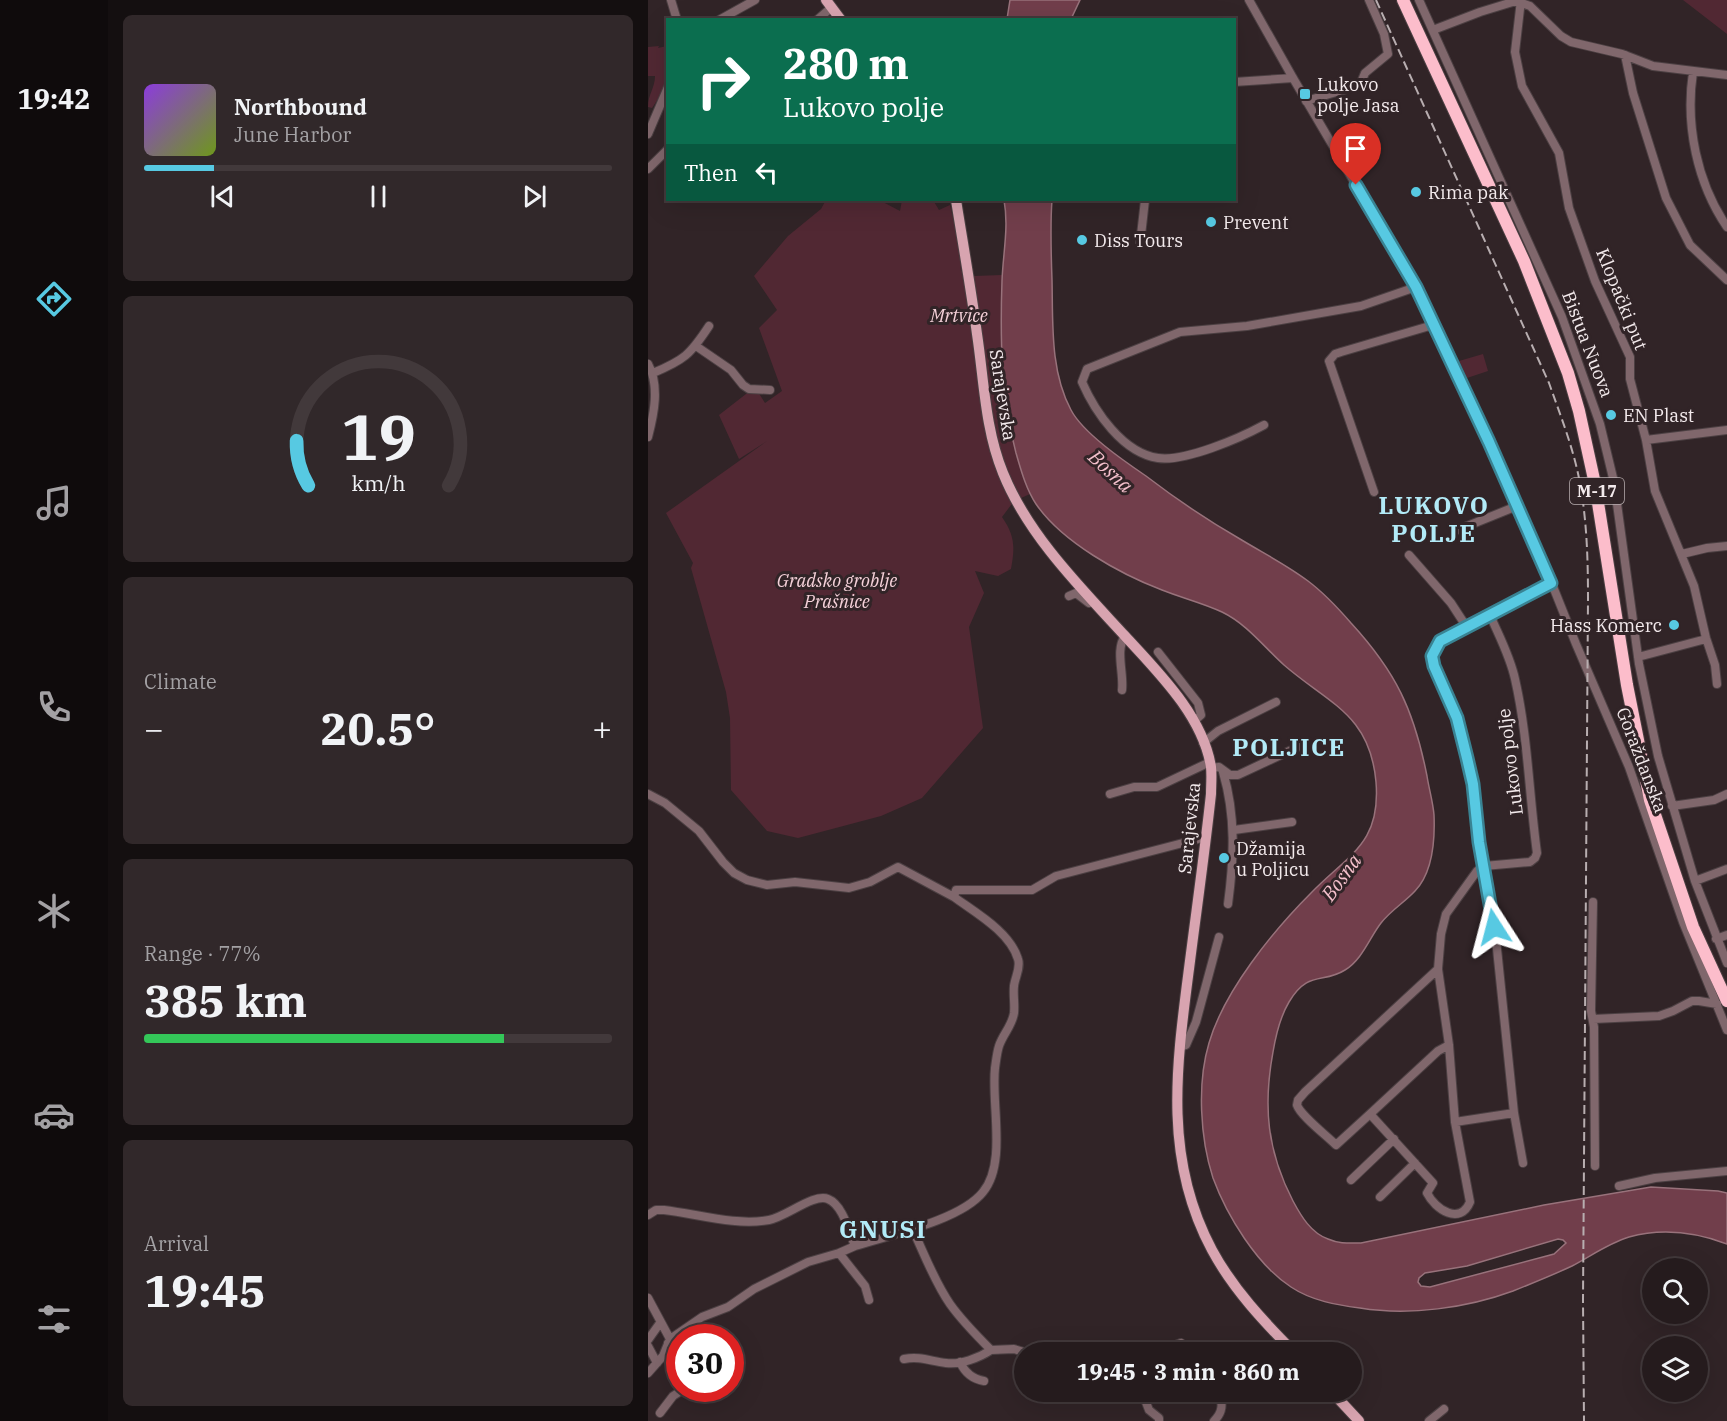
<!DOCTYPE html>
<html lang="en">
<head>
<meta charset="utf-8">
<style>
  :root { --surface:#251b1d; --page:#31282a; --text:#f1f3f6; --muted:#a3a1a4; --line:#42393b; --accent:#57c9e2 }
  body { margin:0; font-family:"IBM Plex Serif",serif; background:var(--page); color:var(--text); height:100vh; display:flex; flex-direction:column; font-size:22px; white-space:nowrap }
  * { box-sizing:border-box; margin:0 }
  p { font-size:20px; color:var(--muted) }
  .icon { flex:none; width:33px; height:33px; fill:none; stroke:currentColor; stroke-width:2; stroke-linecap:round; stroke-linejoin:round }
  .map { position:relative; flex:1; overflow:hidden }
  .sheet { display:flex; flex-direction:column; gap:15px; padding:15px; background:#140f10; width:540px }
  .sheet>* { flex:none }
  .guide { position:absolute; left:18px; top:18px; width:570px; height:183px; border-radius:0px; box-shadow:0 6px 24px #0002,0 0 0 2px var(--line); background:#0b6e4f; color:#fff; overflow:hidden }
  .buttons { position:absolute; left:994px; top:1258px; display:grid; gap:12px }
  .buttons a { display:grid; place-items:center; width:66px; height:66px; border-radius:50%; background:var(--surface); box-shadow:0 6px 24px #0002,0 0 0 2px var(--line); font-size:30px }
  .speed { position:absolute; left:18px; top:1324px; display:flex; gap:12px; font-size:30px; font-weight:700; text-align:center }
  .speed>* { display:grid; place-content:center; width:78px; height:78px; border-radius:50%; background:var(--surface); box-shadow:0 6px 24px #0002,0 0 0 2px var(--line); line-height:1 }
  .speed .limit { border:9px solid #d22; background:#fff; color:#111 }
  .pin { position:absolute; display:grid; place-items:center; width:51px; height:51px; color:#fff; margin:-62px -26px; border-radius:50% 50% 50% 0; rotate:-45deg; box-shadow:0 0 6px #0007 }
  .pin .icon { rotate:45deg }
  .me { position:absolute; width:66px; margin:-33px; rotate:351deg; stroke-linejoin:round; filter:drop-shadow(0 0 4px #0008) }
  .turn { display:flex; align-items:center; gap:21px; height:126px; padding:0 18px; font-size:27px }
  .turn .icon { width:78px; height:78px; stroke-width:2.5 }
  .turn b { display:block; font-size:42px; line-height:51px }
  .then { display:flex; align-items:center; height:57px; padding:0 18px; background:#0003; gap:12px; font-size:22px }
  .big { font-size:45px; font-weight:700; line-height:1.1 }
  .sheet .card { flex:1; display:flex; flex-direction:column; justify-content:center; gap:9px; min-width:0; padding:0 21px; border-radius:9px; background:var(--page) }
  .sheet .dial { align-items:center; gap:0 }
  .dial svg { height:156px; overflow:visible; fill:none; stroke:var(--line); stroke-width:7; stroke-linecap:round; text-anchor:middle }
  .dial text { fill:var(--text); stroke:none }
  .song { display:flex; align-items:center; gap:18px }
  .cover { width:72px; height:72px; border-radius:9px; background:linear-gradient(135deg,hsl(270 70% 55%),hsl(80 70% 35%)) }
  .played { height:6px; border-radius:3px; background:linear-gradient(90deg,var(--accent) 15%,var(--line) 15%) }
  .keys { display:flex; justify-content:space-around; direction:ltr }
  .heat { display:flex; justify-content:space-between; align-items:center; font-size:33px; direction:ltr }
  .charge { height:9px; border-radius:4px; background:linear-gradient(90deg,#34c759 77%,var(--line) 0) }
  .trip { position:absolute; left:366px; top:1342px; width:348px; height:60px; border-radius:30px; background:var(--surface); box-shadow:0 6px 24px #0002,0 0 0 2px var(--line); font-weight:700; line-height:60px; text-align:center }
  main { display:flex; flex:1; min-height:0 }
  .tab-bar { display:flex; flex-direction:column; width:108px; justify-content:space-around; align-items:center; background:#0f0b0c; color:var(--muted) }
  .tab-bar .icon { width:42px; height:42px }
  .tab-bar .current { color:var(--accent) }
  .tab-bar b { font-size:27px; color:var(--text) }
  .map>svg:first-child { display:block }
</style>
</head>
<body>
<main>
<nav class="tab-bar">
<b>19:42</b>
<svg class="icon current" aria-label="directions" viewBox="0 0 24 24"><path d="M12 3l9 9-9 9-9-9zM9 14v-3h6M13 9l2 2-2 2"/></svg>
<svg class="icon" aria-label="music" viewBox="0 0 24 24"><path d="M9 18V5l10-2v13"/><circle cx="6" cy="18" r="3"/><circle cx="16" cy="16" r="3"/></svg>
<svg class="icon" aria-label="phone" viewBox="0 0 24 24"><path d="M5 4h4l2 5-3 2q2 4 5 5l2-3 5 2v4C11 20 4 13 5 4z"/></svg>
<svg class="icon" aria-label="climate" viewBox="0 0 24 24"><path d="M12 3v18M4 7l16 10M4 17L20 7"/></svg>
<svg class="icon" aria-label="car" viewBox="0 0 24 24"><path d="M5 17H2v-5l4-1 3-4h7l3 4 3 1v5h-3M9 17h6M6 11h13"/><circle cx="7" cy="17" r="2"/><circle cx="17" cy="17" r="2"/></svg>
<svg class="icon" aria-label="filters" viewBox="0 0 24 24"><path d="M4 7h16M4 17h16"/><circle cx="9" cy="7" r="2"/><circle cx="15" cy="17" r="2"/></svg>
</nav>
<section class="sheet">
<div class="card">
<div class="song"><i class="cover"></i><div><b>Northbound</b><p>June Harbor</p></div></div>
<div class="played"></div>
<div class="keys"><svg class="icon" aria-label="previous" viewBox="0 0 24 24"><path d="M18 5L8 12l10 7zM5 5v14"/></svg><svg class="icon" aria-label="pause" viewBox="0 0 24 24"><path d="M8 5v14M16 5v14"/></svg><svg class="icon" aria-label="next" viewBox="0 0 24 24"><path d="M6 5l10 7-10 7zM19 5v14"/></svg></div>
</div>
<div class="card dial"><svg viewBox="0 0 100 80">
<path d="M14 69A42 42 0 1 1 86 69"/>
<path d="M14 69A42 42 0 0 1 8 46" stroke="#57c9e2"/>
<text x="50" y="56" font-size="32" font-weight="700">19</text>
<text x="50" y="72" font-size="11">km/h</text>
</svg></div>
<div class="card"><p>Climate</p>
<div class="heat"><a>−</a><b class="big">20.5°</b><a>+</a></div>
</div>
<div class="card"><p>Range · 77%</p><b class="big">385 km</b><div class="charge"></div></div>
<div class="card"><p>Arrival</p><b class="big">19:45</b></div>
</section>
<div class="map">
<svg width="1079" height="1421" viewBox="0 0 1079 1421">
  <rect width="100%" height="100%" fill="#312427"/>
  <path fill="#512833" d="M1035,0H1079V34Z
    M11,46L10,48L19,46C19,72 20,86 4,108L0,107C0,94 7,88 7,76H0V47Z
    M178,200H231L252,211L254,200H285L291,210L302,205L312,248L313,271L326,276L354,275C353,357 353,416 382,494L366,501L354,517C367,536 367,547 363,569L350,576L327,571L336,593L321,627L335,728L274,798L233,816L150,838L119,831L83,790L82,718L78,692L43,568L45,563L18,513L119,441L91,459L71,415L107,387L117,403L134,391L111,328L129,310L106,276L140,236L173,209Z
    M835,354L840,371L819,378L811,361Z"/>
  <path fill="#713e4b" stroke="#98727b" stroke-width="1.5" fill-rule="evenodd" d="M362,0H432L423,19H359Z
    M356,200H404C402,226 403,253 404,280C405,323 402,371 423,410C435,433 476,461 498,476C528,499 559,520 592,539C615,553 639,565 660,581C676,593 690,608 703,623C748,672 766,710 779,776C781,789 785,802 786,815C787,839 785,872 767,891C757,902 743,910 733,923C722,937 714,960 697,970C675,984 660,970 641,1002C632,1017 628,1034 625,1052C615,1106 619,1151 645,1201C653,1216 663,1233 680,1239C691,1244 702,1243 713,1243L896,1205L1003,1187L1070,1191L1079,1193V1244C1047,1232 1014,1228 981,1237C961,1243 943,1256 924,1266C905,1275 885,1283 865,1291C819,1308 761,1316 712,1308C689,1305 664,1301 643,1287C609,1265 579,1216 565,1178C552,1138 549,1083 561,1043C576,991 625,931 663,893C701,854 733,844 728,782C722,714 681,704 636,665C616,647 599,624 574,612C555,603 534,598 514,590C472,574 414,542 388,504C378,489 373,470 368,453C353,397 352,339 354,281C355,253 361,227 356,200ZM910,1239L915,1240L918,1243L906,1254L782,1287L773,1286L770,1282L771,1278L777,1273L819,1266Z"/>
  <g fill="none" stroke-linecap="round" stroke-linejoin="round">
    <defs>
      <path id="minor" d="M23,0L29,20
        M601,0L645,78L768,287L841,442L892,554L928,644L981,767L1035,922L1079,1030
        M771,0L914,317L952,424L966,482L991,664L1010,756L1047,881L1079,963
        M873,0L867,52L874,86L911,153L921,208L947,281L982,357V379L998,440L1007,491L1046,586L1058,638L1067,665L1069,684
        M71,20L107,0
        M169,20L184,7
        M785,30L832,12L868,1L882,6L913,36L923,42L974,54L1005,66L1079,75
        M977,55L985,93L1018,198L1042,245L1079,280
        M1045,72C1037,125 1049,183 1079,227
        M586,82L645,78
        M658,101L712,85L717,73L740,54L736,34L721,0
        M0,134L20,87
        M0,169L20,149
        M492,244L497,200
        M48,346L83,370L95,385L101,389L122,390
        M0,364C12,386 6,414 0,437
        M5,373C36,360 42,355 61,326
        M616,425C592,438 537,462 510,458C475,453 447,412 434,382L439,369L532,332L599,326L713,306L768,287
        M998,440L1079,430
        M726,492L681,361L687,354L693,352L785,325
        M807,531L869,506
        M1034,554L1059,548L1079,546
        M761,555L803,603L818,626
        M421,596L428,593L441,603
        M842,615C851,636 862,656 867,679C880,736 881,795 889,853L887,858L882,862L836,866L829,871L798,914L793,934L790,969L801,1045L807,1122L866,1113
        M510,652L550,703L553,715L546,721
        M990,657L1058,639
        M474,690C476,673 467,650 477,636
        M555,743L570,731L628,702
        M563,768L571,767L582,775H590L652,746
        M575,772C588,816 586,859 580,904
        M0,794L17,803L51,831L75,862L86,873L99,880L119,885L147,882L201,888L222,882L250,867L306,897
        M462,794L486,787H509L562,762
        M1024,806L1066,800L1079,794
        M586,830L644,822
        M1047,881L1079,869
        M945,902L943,1011L946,1027L947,1166
        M1068,939L1079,935
        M945,1019L1011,1016L1025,1011L1044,1001H1051L1069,1004
        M801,1045L790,1051L722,1114L785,1183L779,1193C787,1209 812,1226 822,1202L807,1122
        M532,1047L538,1045L548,1022L571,937
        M722,1114L688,1145C679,1136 652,1115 649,1105L650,1100L657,1092L790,969
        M875,1163L866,1113L846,920L831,842L825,784L809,718L786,666L784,655L792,641L903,583
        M703,1180L746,1139
        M971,1186L1007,1178L1079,1171
        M732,1197L767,1163
        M0,1215L8,1210H16C50,1214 87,1226 121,1220C138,1217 166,1193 180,1199C195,1205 201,1232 207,1246L191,1253L160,1262L106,1289L80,1307L54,1317L22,1339
        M264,1228C276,1253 286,1281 302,1304C314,1321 328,1335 343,1350L366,1349L379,1353
        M207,1246C242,1235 313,1220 335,1192C359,1163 343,1104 347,1068C348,1061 349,1052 351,1046C355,1034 364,1026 366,1013C367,1004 365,995 366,986C367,977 373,968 370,959C362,932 328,913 306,897L308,890H384L408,876L558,837
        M191,1253L217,1286L221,1300
        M0,1298L22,1339L15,1356L0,1373
        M0,1340L12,1323
        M20,1343L32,1356
        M0,1346L9,1363
        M508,1353L533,1343
        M256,1359C272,1356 282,1361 298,1363C312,1365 331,1358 343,1350
        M312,1362C317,1373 324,1379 336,1381
        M494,1392L501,1410L511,1418V1421
        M12,1413L25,1396L36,1389
        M566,1421C575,1412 575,1404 571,1392
        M781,1421L796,1409"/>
      <path id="major" d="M178,0L193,20
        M308,200C315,244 323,289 329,334C336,380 337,429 355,473C380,535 432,587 477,636C510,672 555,716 563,767C564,776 563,786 563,794C557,850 549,906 542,961C529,1062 514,1157 564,1250C585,1289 616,1322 647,1353
        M684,1392L711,1421"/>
      <path id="highway" d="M755,0L876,261L920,373L931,411L947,484L979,685L1002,800L1045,927L1079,1001"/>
    </defs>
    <use href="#minor" stroke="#4c4043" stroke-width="10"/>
    <use href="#major" stroke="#4c4043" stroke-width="12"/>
    <use href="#highway" stroke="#4c4043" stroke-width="14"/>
    <use href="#minor" stroke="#80676c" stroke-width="8"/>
    <use href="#major" stroke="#d8a4b0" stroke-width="10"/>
    <use href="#highway" stroke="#fcbdcb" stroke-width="12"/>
    <path stroke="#b8aeb0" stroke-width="2" stroke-dasharray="9 4.5" stroke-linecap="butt" d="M728,0L901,383C913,417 927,452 933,489C939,525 940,562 940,599L935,1300L936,1421"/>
  </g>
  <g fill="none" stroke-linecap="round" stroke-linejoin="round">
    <defs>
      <path id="route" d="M708,185L768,287L841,442L903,583L792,641L784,656L786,666L809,718L819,758L825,784L831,842L846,927"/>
    </defs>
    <use href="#route" stroke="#398393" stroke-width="15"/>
    <use href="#route" stroke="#57c9e2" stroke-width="10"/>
  </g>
  <g fill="#57c9e2" stroke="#312427" stroke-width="2">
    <rect x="651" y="88" width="12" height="12" rx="3"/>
    <circle cx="768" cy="192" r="6"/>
    <circle cx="563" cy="222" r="6"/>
    <circle cx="434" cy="240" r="6"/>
    <circle cx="963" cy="415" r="6"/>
    <circle cx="1026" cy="625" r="6"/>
    <circle cx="576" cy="858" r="6"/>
  </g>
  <g text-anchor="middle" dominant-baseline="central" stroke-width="6" stroke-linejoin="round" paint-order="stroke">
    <rect fill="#312427" stroke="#b9afb1" stroke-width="1.5" x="922" y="478" width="54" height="26" rx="4.5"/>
    <g font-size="16" font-weight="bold" fill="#f3eaec">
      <text x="949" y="491">M-17</text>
    </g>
    <g font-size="18" fill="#f3eaec" stroke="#312427" text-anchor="start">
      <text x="669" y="84">Lukovo<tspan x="669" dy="21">polje Jasa</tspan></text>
      <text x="780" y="192">Rima pak</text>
      <text x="575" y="222">Prevent</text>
      <text x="446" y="240">Diss Tours</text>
      <text x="975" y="415">EN Plast</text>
      <text x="1014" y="625" text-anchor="end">Hass Komerc</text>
      <text x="588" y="848">Džamija<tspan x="588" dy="21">u Poljicu</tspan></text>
    </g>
    <g font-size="18" fill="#f3eaec" stroke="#312427">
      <text transform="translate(974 299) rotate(68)">Klopački put</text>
      <text transform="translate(940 344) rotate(69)">Bistua Nuova</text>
      <text transform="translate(355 395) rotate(81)">Sarajevska</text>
      <text transform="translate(994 760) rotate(69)">Goraždanska</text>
      <text transform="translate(862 762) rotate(-97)">Lukovo polje</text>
      <text transform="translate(541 828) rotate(-84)">Sarajevska</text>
    </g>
    <g font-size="18" font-style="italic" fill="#f5d1d9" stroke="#312427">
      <text x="311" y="315">Mrtvice</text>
      <text x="189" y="580">Gradsko groblje<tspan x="189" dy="21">Prašnice</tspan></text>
    </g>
    <g font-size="20" font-style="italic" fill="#f5c0cc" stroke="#312427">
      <text transform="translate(463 471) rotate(43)">Bosna</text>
      <text transform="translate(693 877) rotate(-54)">Bosna</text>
    </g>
    <g font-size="24" font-weight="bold" letter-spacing="1.5" fill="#b2eaf7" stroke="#312427">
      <text x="786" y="505">LUKOVO<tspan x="786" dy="28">POLJE</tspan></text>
      <text x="641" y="747">POLJICE</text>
      <text x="235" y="1229">GNUSI</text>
    </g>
  </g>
</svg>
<div class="buttons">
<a><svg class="icon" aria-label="search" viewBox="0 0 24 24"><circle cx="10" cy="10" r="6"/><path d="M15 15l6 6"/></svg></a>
<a><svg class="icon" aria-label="layers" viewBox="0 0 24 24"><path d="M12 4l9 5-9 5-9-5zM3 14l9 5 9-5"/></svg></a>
</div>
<div class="speed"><div class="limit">30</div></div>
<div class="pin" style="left:708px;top:185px;background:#d93025"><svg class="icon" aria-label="arrive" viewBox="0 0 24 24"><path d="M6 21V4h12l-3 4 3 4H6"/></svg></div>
<svg class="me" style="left:846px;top:927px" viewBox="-20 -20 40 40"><path d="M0-17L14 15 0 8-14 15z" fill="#57c9e2" stroke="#fff" stroke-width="4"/></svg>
<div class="trip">19:45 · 3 min · 860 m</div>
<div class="guide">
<div class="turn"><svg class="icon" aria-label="right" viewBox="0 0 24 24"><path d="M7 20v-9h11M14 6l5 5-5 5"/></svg><div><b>280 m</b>Lukovo polje</div></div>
<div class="then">Then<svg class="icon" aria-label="left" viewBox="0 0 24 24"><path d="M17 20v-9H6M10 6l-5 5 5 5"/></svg></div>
</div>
</div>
</main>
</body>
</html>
